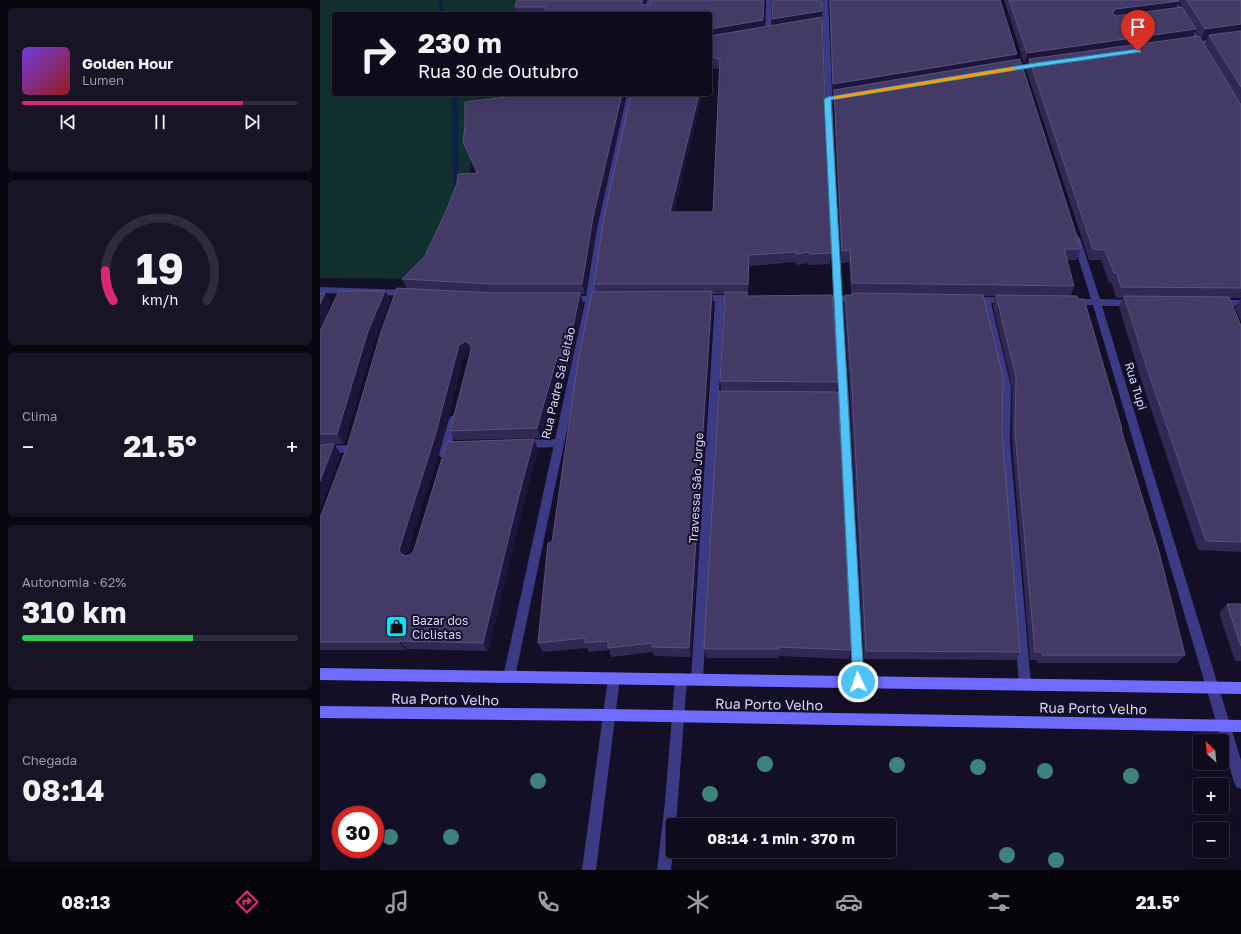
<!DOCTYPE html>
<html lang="pt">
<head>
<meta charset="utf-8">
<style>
  :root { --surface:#0e0b1c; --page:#171425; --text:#f1f3f6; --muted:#9b9ba3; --line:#2e2b3b; --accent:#db2777 }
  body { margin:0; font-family:"Golos Text",sans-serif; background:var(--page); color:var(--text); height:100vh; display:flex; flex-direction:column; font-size:15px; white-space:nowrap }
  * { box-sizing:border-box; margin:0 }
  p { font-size:13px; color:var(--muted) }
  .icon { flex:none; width:22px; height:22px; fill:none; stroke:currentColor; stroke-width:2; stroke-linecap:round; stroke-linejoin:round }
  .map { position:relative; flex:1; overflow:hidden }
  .sheet { display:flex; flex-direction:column; gap:8px; padding:8px; background:#08060f; width:320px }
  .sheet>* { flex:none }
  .hud { position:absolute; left:12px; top:12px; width:380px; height:84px; border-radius:4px; box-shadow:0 4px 16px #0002,0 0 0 1px var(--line); background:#0e0b1c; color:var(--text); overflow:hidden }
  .needle { width:26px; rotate:333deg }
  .fabs { position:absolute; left:873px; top:734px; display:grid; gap:8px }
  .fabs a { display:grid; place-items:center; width:36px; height:36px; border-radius:4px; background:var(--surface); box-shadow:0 4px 16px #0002,0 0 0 1px var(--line); font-size:20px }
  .speed { position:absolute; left:12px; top:806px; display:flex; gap:8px; font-size:20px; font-weight:700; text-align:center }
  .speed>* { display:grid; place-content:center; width:52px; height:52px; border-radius:50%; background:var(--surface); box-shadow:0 4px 16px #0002,0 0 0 1px var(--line); line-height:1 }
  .speed .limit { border:6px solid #d22; background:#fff; color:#111 }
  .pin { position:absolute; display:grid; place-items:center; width:34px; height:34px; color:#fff; margin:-41px -17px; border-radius:50% 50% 50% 0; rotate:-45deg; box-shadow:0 0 4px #0007 }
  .pin .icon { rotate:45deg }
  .me { position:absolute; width:44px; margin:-22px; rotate:357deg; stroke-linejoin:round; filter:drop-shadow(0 0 3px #0008) }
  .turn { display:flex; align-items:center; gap:14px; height:84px; padding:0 20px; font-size:18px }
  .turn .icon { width:52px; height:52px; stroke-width:2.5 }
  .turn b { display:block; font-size:28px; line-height:34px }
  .big { font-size:30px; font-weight:700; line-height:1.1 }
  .sheet .tile { flex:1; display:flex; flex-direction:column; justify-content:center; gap:6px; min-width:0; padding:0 14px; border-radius:6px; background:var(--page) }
  .sheet .dial { align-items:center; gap:0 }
  .dial svg { height:104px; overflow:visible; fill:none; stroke:var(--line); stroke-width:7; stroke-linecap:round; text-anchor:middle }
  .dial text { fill:var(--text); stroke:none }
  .song { display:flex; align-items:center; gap:12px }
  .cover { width:48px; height:48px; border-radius:6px; background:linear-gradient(135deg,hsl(260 70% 55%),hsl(0 70% 35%)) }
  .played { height:4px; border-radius:2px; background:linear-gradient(90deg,var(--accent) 80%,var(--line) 80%) }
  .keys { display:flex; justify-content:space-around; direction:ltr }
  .heat { display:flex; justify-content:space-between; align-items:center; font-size:22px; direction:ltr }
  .charge { height:6px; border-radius:3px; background:linear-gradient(90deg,#34c759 62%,var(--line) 0) }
  .trip { position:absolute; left:346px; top:818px; width:230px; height:40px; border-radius:4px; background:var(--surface); box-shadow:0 4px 16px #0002,0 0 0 1px var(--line); font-weight:700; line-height:40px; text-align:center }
  .tabs { display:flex; height:64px; justify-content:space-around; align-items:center; background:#06040b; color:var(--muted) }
  .tabs .icon { width:28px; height:28px }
  .tabs .active { color:var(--accent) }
  .tabs b { font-size:18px; color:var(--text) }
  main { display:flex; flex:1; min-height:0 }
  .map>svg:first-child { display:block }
</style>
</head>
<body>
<main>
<section class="sheet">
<div class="tile">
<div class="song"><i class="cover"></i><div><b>Golden Hour</b><p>Lumen</p></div></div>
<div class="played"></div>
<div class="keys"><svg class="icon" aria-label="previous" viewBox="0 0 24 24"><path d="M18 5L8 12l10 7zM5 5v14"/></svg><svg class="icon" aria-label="pause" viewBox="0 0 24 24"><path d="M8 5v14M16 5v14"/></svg><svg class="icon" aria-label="next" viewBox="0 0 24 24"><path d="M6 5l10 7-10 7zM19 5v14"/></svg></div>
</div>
<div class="tile dial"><svg viewBox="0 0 100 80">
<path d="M14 69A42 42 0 1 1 86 69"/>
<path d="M14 69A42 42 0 0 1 8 46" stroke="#db2777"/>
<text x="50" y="56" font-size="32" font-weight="700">19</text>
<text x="50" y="72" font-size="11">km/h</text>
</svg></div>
<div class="tile"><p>Clima</p>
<div class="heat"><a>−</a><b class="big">21.5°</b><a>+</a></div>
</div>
<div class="tile"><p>Autonomia · 62%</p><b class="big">310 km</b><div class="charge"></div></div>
<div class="tile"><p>Chegada</p><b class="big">08:14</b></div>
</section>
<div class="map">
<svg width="921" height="870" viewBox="0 0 921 870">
  <rect width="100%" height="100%" fill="#130f26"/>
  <path fill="#12302f" d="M0,0H221L208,14H14V94H186V96L160,112L142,215L106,279L0,278Z"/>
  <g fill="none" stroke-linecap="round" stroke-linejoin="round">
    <path fill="#0c2248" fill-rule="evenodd" d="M118,0H122L125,14H121Z
      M132,94H138L139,195L136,197L133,195Z
      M226,373L243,380L244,382L243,384H237L223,378L222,376L223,374Z"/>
    <path fill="#3d3a85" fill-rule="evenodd" d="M134,415L137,416L139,419L129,454L128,457H120L119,454L129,419L131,416Z
      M237,439L241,440L242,443L241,446L237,447L203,448L199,447L198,444L199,441L203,440Z
      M294,672L298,674L300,678L276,870H262L288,678L290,674Z
      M361,673L365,675L367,679L356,825H353V851L351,870H337L345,802L355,679L357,675Z"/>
    <path fill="#3d3a85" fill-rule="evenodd" d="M327,0H333L330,14H324Z
      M446,0H452L451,34L448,36L445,34Z
      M502,0H508L521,296H538L542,299L538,302H522L529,398L544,681L542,685L538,687L534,685L532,681L519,398L513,302H500L496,299L500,296H513Z
      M850,0H856L881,41L921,35V39L883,45L885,48L882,50L877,46H868V44L875,42Z
      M307,94H313L285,228L275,296H284L288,299L284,302H274L195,677L193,681L189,683L185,681L183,677L265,302H250L246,299L250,296H266L277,228Z
      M756,235L760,238L780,299L814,300L818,303L814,306H782L921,760V789L916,787L914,782L773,305H752L748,302L752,299H771L752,238Z
      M0,287L88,290L92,293L88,296L0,293Z
      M380,295H418L422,298L418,301H404L383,679L381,683L377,685L373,683L371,679L395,301L377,300L376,298L377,296Z
      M652,297H688L692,300L688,303H671L691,387L690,443L711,684L709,688L705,690L701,688L699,684L680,443L681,387L662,303L649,302L648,300L649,298Z
      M900,300H921V306L897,305L896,303L897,301Z
      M29,445L33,446L34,449L33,452L0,454V446Z"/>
    <path fill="#6f6bff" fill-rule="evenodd" d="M0,668L921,682V694L0,680Z
      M0,706L289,709L921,720V732L289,721L0,718Z"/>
  </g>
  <g fill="#3d827b">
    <circle cx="445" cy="764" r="8"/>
    <circle cx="577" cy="765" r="8"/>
    <circle cx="658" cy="767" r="8"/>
    <circle cx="725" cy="771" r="8"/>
    <circle cx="811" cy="776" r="8"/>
    <circle cx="218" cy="781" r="8"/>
    <circle cx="390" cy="794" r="8"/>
    <circle cx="70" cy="837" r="8"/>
    <circle cx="131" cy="837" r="8"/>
    <circle cx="687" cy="855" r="8"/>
    <circle cx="736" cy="860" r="8"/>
  </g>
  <path fill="#312854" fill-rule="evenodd" d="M197,0H326L325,5H330L331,0H444V27L453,26L502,11L511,253L510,264L489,265V263L476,265L475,262L430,266L428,294H427V296L518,382L517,392L531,650L529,659L459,656V658H387L386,657L384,648L401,391L400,381L405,294H393V303L371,657L334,656L333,652L291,657L289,650L269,652L267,648L223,652L218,643L232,542L276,292L274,284L311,94H382L354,212H393L399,69L390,68V14H197L195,7Z
    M509,0H680L696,60L761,249L757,260H747L754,286L751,296L802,429L801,430L865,655L857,663H717V660H710L692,443V387L673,306L675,296H664L682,433L700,652L696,660L544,659L530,398L524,306L525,295H533H531L529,262L521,263L514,101V94H512Z
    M684,0H921V321L915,308L921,298H910L921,326V552L878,550L822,382L799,307L803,298H796L792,284L789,283L781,260H769L706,69L708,63H704ZM859,1L862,7L856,8ZM875,30L879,36L873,37ZM881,39H887L885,45Z
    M187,97L276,228L265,294H261L263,304L249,370L240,368L221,438L135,440L130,431L151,352L144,356L121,446L86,556L91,554L214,439L218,449L204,501L168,651L87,649L86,650H0V518L87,289L82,279L105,256L156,173L147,153L143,142Z
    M65,291L70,301L54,342L24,444H0V331Z
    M907,604H921V661H915L899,613Z"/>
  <path fill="#1d163a" d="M322,0H326L323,14L322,5Z
    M444,0V31L390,39V29Z
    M859,1L855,11L793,20L792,13L796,9Z
    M502,11L501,22L453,29L452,19Z
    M921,24V34L889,35L887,39H881L885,29Z
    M876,29L872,40L709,59L708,63H704L707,53Z
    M697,54L695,65L514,90V94H512L513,84Z
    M302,94H307L276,228L265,294L262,284L273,217Z
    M379,94H382L351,223L350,212Z
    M429,255L430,266L428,294V284Z
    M65,291L70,301L54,342L24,444L17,434L48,331Z
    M392,291L393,303L371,657L369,648Z
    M5,293L11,304L0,328V304Z
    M260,293L263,304L249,370L246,360Z
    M146,341L151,352L144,356L121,446L86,559L81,554L79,550L139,345Z
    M237,358L240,368L221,438L217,428Z
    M214,439L218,449L204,501L168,651L163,643L200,491Z
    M14,444L21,454L0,511V481Z
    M80,641L87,649L86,650L79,642Z"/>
  <path fill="#433a66" stroke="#5a527e" d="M197,0H322V5H330L331,0H444L443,20L390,29V14H224L226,7H195Z
    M453,0H501L502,11L452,19Z
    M510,0H680L697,54L513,84Z
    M689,0H858L859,1L796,9L792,13L796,16L862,7L876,29L707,53Z
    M867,0H921V24L885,29Z
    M502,17L511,253L490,254L489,252L476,254V252L429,255L428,284H274L284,217L311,94H379L350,212H393L400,59L390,57V36Z
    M921,31V87L889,35Z
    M879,36L921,105V288L801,287L797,273H794L785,250L773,249L709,59Z
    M700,59L761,249H744L754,286L532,283L530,250L522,251L514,90Z
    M187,94H302L273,217L262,284H173L82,279L105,256L127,209L137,183L138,174L158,173L143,142L145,125V102L187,97Z
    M77,288L173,293H260L246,360L237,358L217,428L130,431L152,346L146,341L139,345L115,436L79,550L81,554L86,556L91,554L94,550L127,442L214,439L200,491L163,643L80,641L79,642H0V518L28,444L61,332Z
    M19,291H65L48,331L17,434H0V331Z
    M392,291L369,648L332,647V643L288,648V641L265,643V638L218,643L228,543L232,542L258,361L272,292Z
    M405,292H427V296L512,295L518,382L400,381Z
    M0,293H5L0,304Z
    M533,293L663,295L683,377L682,433L700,652L546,651L532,388L525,295H533Z
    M676,295L757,296L758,299H764L802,429H801L839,552L865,655H722V652H715L695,433L696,377Z
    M804,296L909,297L921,326V542L886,541L828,371Z
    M399,391L518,392L531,650L458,647L459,649H386L384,648Z
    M14,444L0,481V445Z
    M907,604H921V646Z"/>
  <path fill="#4fc3f7" stroke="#337fa1" d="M818,49L821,51V52L715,67L511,100L544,682L542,685L538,687L534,685L533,682L504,99L508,97L715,63Z"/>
  <path fill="#f59e0b" d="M693,67H695V70L516,99L513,97L516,96Z"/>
  <defs>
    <symbol id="shop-square" viewBox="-11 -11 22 22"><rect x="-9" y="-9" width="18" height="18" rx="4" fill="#00e5ff" stroke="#130f26"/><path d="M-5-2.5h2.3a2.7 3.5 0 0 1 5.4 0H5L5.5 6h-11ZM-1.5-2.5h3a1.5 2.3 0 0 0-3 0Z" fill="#111"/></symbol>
  </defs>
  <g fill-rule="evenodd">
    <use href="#shop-square" x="64" y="614" width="25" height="25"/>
  </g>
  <g text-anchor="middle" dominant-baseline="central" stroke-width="4" stroke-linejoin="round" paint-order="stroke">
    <g font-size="12" fill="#d9d4ff" stroke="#130f26">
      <text transform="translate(238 383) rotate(-77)">Rua Padre Sá Leitão</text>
      <text transform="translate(816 386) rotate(73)">Rua Tupi</text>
      <text transform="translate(376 488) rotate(-87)">Travessa São Jorge</text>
    </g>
    <g font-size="12" fill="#d9d4ff" stroke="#130f26" text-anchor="start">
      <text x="92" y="620">Bazar dos<tspan x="92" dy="14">Ciclistas</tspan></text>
    </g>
    <g font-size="14" fill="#d9d4ff" stroke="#130f26">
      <text transform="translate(125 699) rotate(1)">Rua Porto Velho</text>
      <text transform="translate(449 704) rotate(1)">Rua Porto Velho</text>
      <text transform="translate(773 708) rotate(1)">Rua Porto Velho</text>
    </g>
  </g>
</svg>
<div class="fabs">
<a><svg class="needle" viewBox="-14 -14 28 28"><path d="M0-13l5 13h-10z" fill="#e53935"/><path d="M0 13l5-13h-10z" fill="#9b9ba3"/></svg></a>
<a>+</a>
<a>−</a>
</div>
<div class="speed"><div class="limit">30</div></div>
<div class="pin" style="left:818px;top:51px;background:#d93025"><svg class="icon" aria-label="arrive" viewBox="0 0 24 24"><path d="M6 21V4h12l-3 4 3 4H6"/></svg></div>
<svg class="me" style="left:538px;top:682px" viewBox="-20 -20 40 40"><circle r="17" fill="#4fc3f7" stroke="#fff" stroke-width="3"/><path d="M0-11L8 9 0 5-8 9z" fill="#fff"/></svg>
<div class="trip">08:14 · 1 min · 370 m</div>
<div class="hud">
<div class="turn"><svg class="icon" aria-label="right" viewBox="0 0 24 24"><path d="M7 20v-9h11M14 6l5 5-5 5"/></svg><div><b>230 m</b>Rua 30 de Outubro</div></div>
</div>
</div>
</main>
<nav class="tabs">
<b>08:13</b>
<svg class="icon active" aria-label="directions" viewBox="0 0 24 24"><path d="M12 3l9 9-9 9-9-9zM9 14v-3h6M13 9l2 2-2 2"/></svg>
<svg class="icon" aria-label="music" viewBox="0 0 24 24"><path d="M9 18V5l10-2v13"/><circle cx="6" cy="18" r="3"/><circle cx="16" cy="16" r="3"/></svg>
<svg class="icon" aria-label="phone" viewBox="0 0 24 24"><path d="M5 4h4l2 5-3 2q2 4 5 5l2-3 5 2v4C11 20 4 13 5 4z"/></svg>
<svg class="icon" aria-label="climate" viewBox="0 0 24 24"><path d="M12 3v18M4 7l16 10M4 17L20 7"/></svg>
<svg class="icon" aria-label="car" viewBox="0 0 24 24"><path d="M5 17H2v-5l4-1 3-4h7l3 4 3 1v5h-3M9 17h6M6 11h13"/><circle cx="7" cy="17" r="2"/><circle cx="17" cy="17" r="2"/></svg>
<svg class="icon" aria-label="filters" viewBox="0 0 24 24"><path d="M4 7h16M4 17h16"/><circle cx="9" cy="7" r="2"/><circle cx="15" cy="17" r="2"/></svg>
<b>21.5°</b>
</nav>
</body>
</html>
